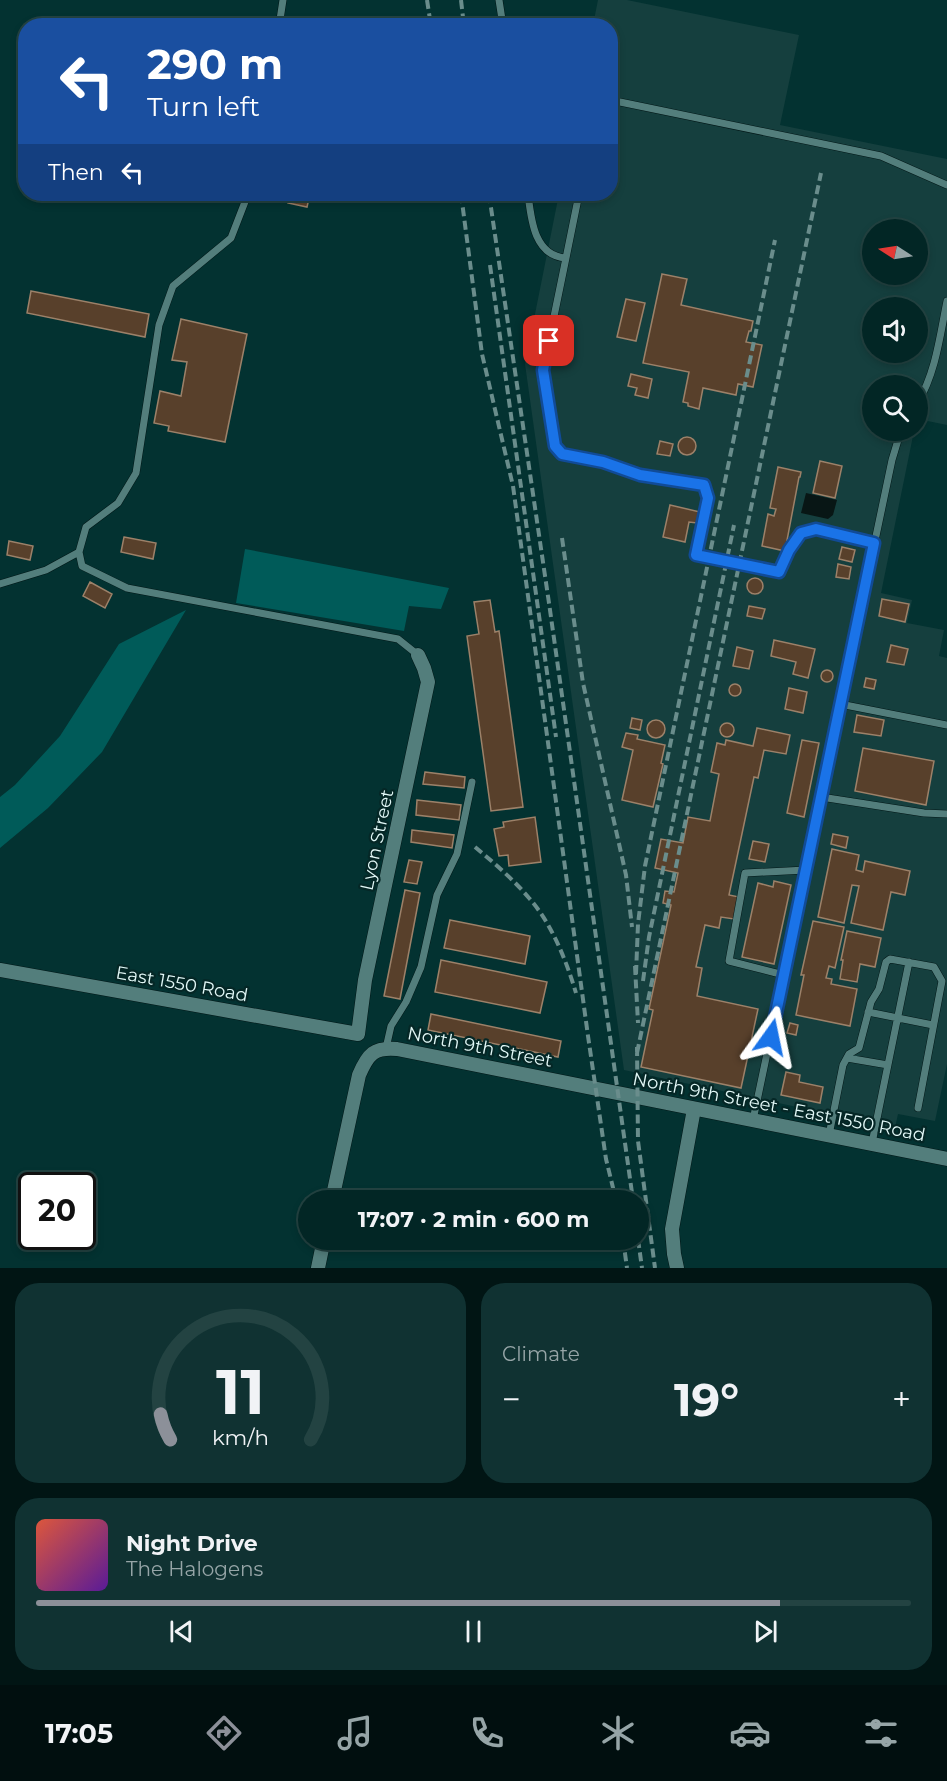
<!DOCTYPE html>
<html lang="en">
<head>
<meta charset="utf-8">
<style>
  :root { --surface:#022625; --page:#103232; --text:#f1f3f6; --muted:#96a5a7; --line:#234342; --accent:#8c9099 }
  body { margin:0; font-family:Montserrat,sans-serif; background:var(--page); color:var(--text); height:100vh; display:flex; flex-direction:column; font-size:22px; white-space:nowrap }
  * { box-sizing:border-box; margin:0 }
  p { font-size:20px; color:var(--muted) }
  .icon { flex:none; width:33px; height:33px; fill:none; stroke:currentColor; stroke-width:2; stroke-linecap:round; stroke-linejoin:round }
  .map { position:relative; height:1268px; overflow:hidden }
  .details { display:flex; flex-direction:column; gap:15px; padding:15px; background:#011514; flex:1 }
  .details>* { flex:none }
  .top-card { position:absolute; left:18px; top:18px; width:600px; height:183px; border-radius:24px; box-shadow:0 3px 9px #0003,0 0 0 2px var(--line); background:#1a4fa0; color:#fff; overflow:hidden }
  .needle { width:39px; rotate:282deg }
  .buttons { position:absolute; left:862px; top:219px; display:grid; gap:12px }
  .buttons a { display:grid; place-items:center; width:66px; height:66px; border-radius:50%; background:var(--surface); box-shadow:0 3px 9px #0003,0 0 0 2px var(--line); font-size:30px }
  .speed { position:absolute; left:18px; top:1172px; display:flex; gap:12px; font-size:30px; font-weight:700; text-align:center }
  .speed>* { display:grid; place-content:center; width:78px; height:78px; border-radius:50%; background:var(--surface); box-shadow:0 3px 9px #0003,0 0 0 2px var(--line); line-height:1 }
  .speed .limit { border:3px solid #111; border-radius:9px; background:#fff; color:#111 }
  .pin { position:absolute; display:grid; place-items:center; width:51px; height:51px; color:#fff; margin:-26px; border-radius:12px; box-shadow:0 3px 9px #0006 }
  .me { position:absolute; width:66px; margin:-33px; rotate:12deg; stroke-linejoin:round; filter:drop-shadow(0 0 4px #0008) }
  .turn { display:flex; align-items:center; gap:21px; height:126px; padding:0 30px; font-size:27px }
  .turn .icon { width:78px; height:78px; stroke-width:2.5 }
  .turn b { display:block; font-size:42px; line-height:51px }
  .then { display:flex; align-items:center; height:57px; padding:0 30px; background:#0003; gap:12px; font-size:22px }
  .big { font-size:45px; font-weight:700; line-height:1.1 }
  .details .tile { flex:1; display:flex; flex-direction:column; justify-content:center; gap:9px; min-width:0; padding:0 21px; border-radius:24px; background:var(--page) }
  .details .dial { align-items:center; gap:0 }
  .dial svg { height:156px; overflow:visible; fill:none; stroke:var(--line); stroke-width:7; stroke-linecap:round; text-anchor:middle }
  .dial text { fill:var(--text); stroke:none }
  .song { display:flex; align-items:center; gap:18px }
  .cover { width:72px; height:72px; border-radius:9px; background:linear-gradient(135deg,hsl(10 70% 55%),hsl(270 70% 35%)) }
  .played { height:6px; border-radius:3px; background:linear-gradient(90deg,var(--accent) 85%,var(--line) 85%) }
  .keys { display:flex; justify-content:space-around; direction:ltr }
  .heat { display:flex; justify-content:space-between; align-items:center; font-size:33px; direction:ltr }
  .details .tiles { flex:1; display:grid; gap:15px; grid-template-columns:1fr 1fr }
  .tile:last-child { grid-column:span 2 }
  .trip { position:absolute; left:298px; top:1190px; width:351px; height:60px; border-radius:30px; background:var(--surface); box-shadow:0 3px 9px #0003,0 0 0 2px var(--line); font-weight:700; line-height:60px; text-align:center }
  .menu { display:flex; height:96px; justify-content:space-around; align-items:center; background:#010f0f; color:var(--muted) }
  .menu .icon { width:42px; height:42px }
  .menu .selected { color:var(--accent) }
  .menu b { font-size:27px; color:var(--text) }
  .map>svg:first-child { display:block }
</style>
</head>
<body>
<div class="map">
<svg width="947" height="1268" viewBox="0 0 947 1268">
  <rect width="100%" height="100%" fill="#033231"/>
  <path fill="#153f3e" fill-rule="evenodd" d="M598,0H627L799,35L780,125L947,159V425L918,419V386H873V430L914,431L881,593L912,600L907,623L944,630L939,656L947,658V1064L935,1121L898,1114L895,1128L624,1070L525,364L559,194H610V26L593,25ZM873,230H918V274H873ZM873,308H918V352H873Z"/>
  <path fill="#005b59" d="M245,549L449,588L441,609L409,606L404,631L236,603Z
    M186,610L102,752L48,808L0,848V797L15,785L60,736L119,644Z"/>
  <path fill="#081615" d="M806,493L837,500L833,515L828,519L801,513Z"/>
  <path fill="#58402b" stroke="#9c8169" stroke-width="1.5" d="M290,194H310L307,207L288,203Z
    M662,274L687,279L681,305L753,321L751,331H749L746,342L762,345L753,387L738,384L736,395L703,388L699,409L688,406V403L683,402L689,372L643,363Z
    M31,291L149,314L145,337L27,313Z
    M626,299L645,303L636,341L617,337Z
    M181,319L247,334L225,442L168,431L169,426L154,423L160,391L181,396L187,362L172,360Z
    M631,374L652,379L648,398L635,395L637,388L628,386Z
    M678 446a9 9 0 1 1 18 0a9 9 0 1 1-18 0Z
    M660,441L673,444L670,456L657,454Z
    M820,461L842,466L835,498L813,493Z
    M778,467L801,472L800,477H799L785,551L762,546L768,514L774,516L776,509L770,508Z
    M670,505L700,512L697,523L689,522L685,542L663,537Z
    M124,537L156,543L153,559L121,552Z
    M9,541L33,546L30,560L7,555Z
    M842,547L855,550L852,562L839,559Z
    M838,564L851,567L849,579L836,577Z
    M747 586a8 8 0 1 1 16 0a8 8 0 1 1-16 0Z
    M90,582L112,594L105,608L83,596Z
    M882,599L909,604L905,622L879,616Z
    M490,600L495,632L499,631L523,807L491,811L467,636L479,634L474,602Z
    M749,606L765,609L762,619L747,616Z
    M774,640L815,649L808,678L793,674L796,662L771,656Z
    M891,645L908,649L904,665L887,662Z
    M737,647L753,651L749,669L733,666Z
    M821 676a6 6 0 1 1 12 0a6 6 0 1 1-12 0Z
    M866,678L876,680L874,689L864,687Z
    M729 690a6 6 0 1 1 12 0a6 6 0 1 1-12 0Z
    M789,688L807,692L803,713L785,709Z
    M857,715L884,720L881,736L854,732Z
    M632,718L642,720L640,730L630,728Z
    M647 729a9 9 0 1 1 18 0a9 9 0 1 1-18 0Z
    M720 730a7 7 0 1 1 14 0a7 7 0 1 1-14 0Z
    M757,728L790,735L786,754L764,750L758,778L754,777L729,895L739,897L734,919L721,917L719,928L705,925L696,967L702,968L697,996L758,1009L741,1088L641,1067L653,1010L649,1009L671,905L663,903L665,891L674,892L678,873L655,868L661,839L683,843L688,817L710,821L719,774L711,772L717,743L725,745L726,740L753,746Z
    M626,733L638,735L637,739L665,745L661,763L663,764L653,807L622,800L633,750L622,747Z
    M802,740L819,743L804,817L787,813Z
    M863,748L934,761L926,805L855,791Z
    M425,772L465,777L464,788L423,784Z
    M417,800L461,805L459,820L416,815Z
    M535,817L541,862L509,866L508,855L499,856L494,829L504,827L503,822Z
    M412,830L454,835L452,848L411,842Z
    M833,834L848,837L846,848L831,844Z
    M753,841L769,844L765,862L749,859Z
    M832,849L859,855L856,870L863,872L865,861L910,871L905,895L891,892L883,930L851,923L859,886L852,885L844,923L818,917Z
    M409,860L422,862L417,884L404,882Z
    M774,881L791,885L774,964L742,957L758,883L773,887Z
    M405,890L420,893L400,999L384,996Z
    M450,920L530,936L525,964L444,948Z
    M813,921L844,927L835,968L829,966L826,978L832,979L831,984L857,989L850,1026L796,1015L804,975H801Z
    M847,931L881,938L875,967L860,964L857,982L840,979L843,960H841Z
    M441,960L547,982L540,1013L435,992Z
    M431,1014L561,1041L558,1057L428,1030Z
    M790,1023L798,1025L796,1035L787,1033Z
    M786,1072L800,1075L799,1082L823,1087L820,1103L781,1095Z"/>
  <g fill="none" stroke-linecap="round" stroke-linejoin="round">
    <defs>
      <path id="service" d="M499,0L503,26
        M279,26L283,0
        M610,104L620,102L881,156L947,185
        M248,194L231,238L173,286L159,325L136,473L118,503L86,527L79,552L82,566L127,588L398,639L418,655
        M528,194C531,219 534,256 566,258L579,194
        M566,258L543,370L555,446L562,454L603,462L640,475L704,485L708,498L696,555L779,572L789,550L801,533L816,529L874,544
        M918,402C936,372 940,335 947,301
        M0,584L46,570L79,552
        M840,704L947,725
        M821,797L924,813L947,814
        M784,975L729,961L745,873L806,870
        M868,1012L933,1025
        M386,1048L391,1026L406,1002L421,967L437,895L457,854L472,782
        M847,1058L888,1065
        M753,1120L892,460L901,430
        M829,1135L843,1065L849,1054L859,1048L871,1002L879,989L886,962L890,959L934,967L942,981L918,1108
        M872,1143L909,962"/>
      <path id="minor" d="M0,970L358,1034
        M358,1034L365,980L428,682L424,668L418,655
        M332,1200L359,1075C368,1054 374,1047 397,1049L947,1159
        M318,1268L324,1239
        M677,1268L674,1254L672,1229L694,1109"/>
    </defs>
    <use href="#service" stroke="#021717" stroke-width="8"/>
    <use href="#minor" stroke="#021717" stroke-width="15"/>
    <use href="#service" stroke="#537e7c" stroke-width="7"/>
    <use href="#minor" stroke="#537e7c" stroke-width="14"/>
    <path stroke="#6a8d8c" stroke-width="4" stroke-dasharray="9 4.5" stroke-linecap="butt" d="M427,0L431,26
      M461,0L464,26
      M461,194L482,354L513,486L588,1036L606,1159L616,1200
      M489,194L549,603L633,1200
      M490,265L556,737
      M562,538L583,683L626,875L632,927
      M475,847C494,863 513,879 529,898C552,924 566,960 576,993
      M635,966L638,1023
      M636,974L638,924L645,866L775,240
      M643,981L649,937L734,525
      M637,1047L638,1141L655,1268
      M637,1053L821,173
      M623,1239L627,1268
      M638,1239L642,1268"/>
  </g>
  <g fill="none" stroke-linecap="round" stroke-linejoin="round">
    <defs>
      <path id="route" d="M549,341L543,370L555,446L562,454L603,462L640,475L704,485L708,498L696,555L779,572L789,550L801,533L816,529L874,543L771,1037"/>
    </defs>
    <use href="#route" stroke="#114b97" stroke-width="15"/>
    <use href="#route" stroke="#1a73e8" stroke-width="10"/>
  </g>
  <g text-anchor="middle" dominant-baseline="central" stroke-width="4.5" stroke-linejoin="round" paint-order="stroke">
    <g font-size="18" fill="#e2f8f7" stroke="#052726">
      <text transform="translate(377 840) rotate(-78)">Lyon Street</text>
      <text transform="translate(182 984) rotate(10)">East 1550 Road</text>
      <text transform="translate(480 1047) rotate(11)">North 9th Street</text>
      <text transform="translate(779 1107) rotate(11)">North 9th Street - East 1550 Road</text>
    </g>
  </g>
</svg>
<div class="buttons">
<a><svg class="needle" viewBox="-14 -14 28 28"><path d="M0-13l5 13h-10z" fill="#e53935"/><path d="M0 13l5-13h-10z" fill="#96a5a7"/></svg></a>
<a><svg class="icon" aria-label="sound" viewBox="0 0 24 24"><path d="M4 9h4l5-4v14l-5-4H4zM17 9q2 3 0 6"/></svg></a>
<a><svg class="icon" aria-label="search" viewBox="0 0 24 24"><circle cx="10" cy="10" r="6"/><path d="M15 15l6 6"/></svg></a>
</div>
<div class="speed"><div class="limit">20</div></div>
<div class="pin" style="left:549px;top:341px;background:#d93025"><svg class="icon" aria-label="arrive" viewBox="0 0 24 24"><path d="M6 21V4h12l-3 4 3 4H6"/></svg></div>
<svg class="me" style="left:771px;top:1037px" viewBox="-20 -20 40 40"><path d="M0-17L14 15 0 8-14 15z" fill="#1a73e8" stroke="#fff" stroke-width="4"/></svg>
<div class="trip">17:07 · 2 min · 600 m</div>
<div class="top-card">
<div class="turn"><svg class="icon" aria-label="left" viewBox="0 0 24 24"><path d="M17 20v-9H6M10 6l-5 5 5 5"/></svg><div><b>290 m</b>Turn left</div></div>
<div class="then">Then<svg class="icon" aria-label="left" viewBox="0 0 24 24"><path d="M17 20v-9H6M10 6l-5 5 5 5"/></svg></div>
</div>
</div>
<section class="details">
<div class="tiles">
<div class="tile dial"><svg viewBox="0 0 100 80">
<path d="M14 69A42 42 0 1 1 86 69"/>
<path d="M14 69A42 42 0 0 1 9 56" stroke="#8c9099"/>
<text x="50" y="56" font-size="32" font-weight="700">11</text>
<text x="50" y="72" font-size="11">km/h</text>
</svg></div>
<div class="tile"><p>Climate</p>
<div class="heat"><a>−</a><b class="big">19°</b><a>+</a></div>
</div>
<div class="tile">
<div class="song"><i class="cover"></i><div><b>Night Drive</b><p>The Halogens</p></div></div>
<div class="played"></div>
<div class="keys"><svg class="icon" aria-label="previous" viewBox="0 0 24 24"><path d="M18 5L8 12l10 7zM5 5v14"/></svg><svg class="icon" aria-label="pause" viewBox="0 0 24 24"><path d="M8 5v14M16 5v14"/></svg><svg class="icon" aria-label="next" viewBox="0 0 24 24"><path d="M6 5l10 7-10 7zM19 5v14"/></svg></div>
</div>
</div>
</section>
<nav class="menu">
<b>17:05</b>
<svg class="icon selected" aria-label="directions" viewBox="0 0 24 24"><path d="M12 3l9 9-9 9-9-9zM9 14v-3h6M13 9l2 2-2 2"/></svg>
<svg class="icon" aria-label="music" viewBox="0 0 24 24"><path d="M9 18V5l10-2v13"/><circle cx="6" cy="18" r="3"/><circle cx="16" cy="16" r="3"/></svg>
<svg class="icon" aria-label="phone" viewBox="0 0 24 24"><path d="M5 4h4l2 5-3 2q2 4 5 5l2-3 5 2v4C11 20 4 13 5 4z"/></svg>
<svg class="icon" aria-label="climate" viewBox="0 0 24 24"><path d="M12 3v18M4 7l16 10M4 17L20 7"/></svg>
<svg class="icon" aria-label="car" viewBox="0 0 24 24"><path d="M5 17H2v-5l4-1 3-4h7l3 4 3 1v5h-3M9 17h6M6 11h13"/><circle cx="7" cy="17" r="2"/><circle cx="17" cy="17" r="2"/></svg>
<svg class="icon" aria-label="filters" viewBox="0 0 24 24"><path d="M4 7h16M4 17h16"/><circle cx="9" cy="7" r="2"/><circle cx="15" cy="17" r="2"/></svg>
</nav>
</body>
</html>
